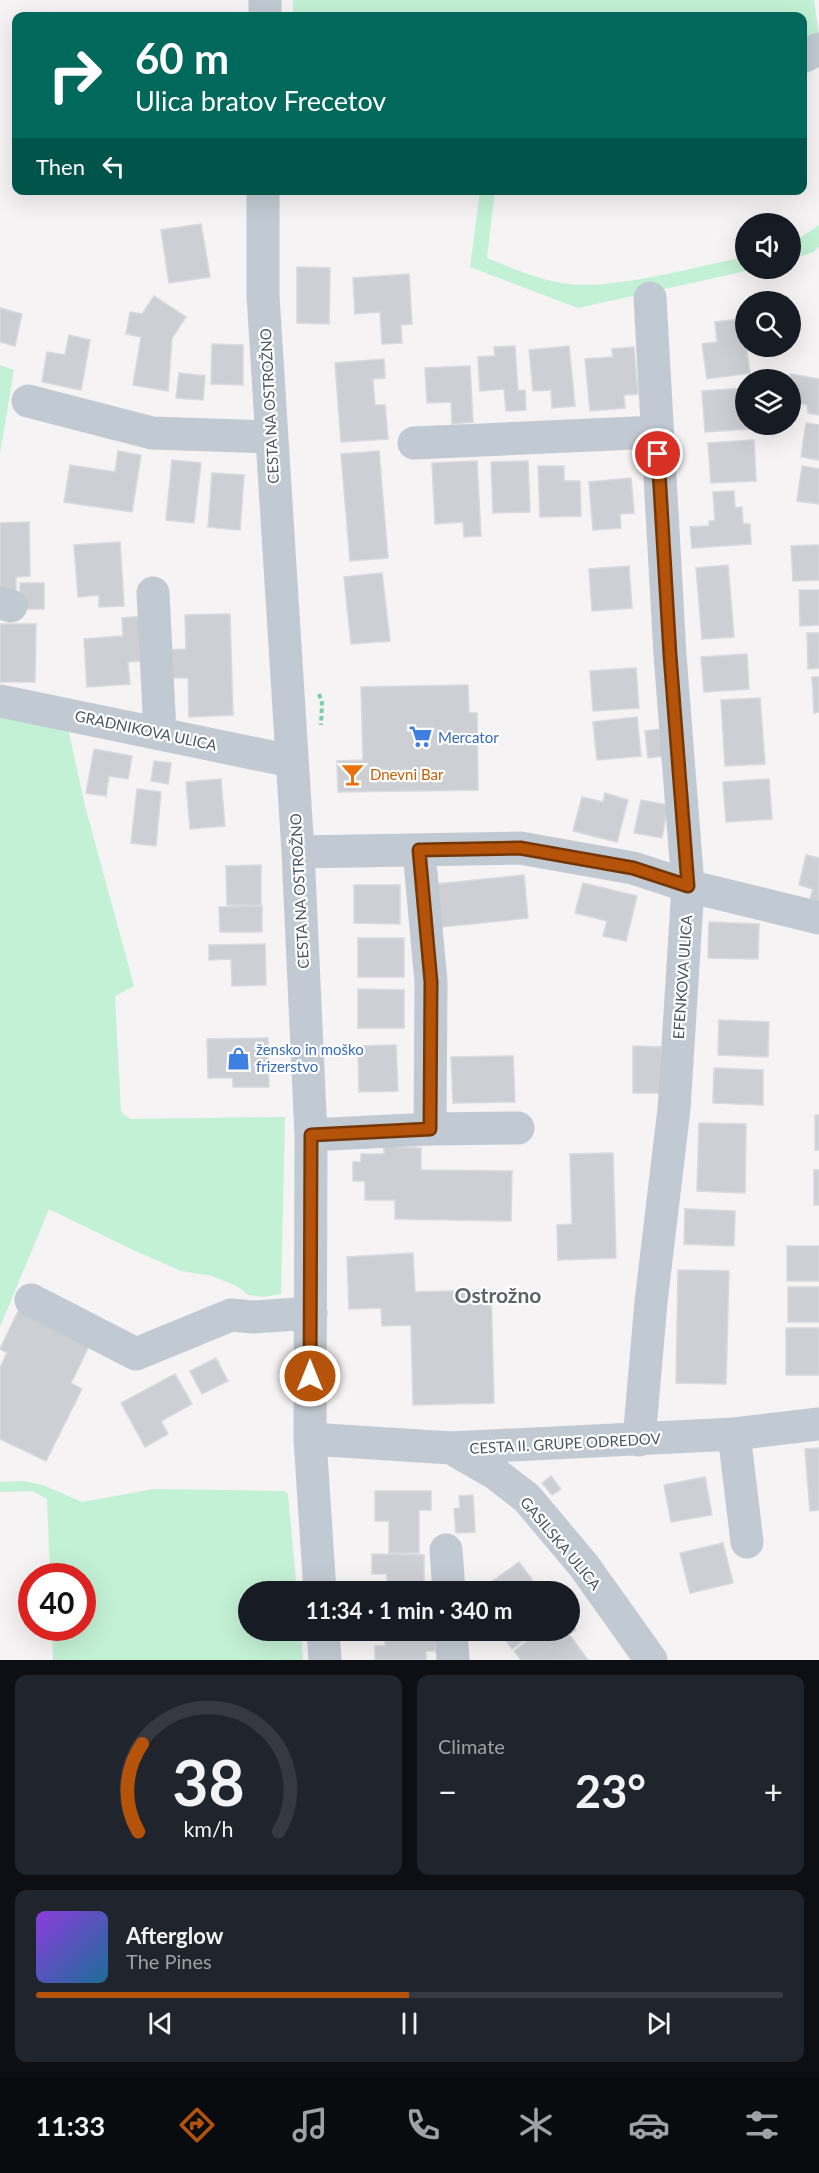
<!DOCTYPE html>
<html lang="en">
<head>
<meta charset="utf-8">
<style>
  :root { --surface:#171b24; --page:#20242c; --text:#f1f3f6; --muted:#9ea1a6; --line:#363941; --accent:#b45309 }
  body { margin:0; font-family:Lato,sans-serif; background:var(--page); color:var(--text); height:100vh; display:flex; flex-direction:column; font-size:22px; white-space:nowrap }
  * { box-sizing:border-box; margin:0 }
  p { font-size:20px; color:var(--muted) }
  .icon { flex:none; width:33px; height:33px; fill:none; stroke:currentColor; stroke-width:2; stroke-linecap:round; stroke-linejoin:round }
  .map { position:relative; height:1660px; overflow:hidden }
  .panel { display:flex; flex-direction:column; gap:15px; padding:15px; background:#0d0f14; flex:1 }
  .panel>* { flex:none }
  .top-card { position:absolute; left:12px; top:12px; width:795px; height:183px; border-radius:12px; box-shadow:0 6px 24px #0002; background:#00695c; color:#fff; overflow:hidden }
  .tools { position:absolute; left:735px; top:213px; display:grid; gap:12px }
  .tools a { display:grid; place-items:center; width:66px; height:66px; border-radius:50%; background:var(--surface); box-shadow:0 6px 24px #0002; font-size:30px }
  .speed { position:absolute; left:18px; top:1563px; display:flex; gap:12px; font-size:30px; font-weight:700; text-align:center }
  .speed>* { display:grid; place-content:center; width:78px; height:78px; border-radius:50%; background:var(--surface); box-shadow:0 6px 24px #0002; line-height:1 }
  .speed .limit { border:9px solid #d22; background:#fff; color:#111 }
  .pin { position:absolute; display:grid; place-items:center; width:51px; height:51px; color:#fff; margin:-26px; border:3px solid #fff; border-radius:50%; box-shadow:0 2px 6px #0007 }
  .me { position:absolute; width:66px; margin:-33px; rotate:0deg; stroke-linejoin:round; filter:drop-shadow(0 0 4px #0008) }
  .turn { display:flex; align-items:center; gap:21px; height:126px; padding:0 24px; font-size:27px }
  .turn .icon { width:78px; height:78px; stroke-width:2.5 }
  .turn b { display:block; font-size:42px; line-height:51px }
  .then { display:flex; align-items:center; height:57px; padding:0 24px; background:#0003; gap:12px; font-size:22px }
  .big { font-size:45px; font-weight:700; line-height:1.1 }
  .panel .tile { flex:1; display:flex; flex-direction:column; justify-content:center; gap:9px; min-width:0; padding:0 21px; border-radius:12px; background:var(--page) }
  .panel .dial { align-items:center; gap:0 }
  .dial svg { height:156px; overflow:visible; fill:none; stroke:var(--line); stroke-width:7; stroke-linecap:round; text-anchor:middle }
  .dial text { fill:var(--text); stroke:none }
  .song { display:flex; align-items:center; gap:18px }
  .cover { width:72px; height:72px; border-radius:9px; background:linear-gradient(135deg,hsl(270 70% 55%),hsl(200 70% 35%)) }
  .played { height:6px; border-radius:3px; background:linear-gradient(90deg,var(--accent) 50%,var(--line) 50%) }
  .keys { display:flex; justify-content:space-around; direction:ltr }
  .heat { display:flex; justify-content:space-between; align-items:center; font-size:33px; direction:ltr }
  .panel .tiles { flex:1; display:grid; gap:15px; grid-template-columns:1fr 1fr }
  .tile:last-child { grid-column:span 2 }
  .trip { position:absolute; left:238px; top:1581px; width:342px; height:60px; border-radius:30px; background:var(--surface); box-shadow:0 6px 24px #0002; font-weight:700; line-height:60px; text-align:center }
  .tab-bar { display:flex; height:96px; justify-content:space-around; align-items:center; background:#090b0e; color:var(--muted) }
  .tab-bar .icon { width:42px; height:42px }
  .tab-bar .selected { color:var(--accent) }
  .tab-bar b { font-size:27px; color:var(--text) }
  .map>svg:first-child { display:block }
</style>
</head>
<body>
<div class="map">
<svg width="819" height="1660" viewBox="0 0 819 1660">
  <rect width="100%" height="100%" fill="#f5f3f3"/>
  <path fill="#c3f1d5" d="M293,0H814L819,36L803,43L802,16H293Z
    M495,190L487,258C517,270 548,284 581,285C633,285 694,267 745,257L746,268L755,269L578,308L470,267L480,191Z
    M819,225V247L813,252L791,260V244Z
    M0,365L14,370L0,454Z
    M0,709L67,723L85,806L134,986L115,996L121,1112L130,1119L285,1117L281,1294L263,1297L248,1295L237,1286L212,1276L181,1271L129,1248L49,1209L0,1327Z
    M22,1481L43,1485L82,1502L154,1489L284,1491L288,1494L297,1591L249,1592V1630L301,1631L303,1660H53L52,1628H82V1576H50L47,1499L32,1491L0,1492V1482Z"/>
  <path fill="#cdcfd5" stroke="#d7d9de" stroke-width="1.5" d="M201,224L210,277L169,283L161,230Z
    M297,267L330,268L329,324L297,323Z
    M409,274L412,324L401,325L402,343L382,344L380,312L355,314L353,278Z
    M154,296L186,317L172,338L168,391L133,385L141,337L126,334L130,312L142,314Z
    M788,297L789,302H771L770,300Z
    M0,308L22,314L15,346L0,342Z
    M742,319L750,373L707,379L702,344L717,342L715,322Z
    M69,335L90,340L81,390L42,382L47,352L65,355Z
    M212,344L243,345V385L211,384Z
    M515,346L518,391L525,390L526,410L506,411L504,389L480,391L478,357L495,356L494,347Z
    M569,346L575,406L552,408L551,390L533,391L529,350Z
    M634,347L638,394L624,395L625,408L590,411L585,359L613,357L612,349Z
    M384,359L385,378L373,379L375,405H385L388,439L341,442L335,363Z
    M470,366L473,422L452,424L451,402L427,403L425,368Z
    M179,373L205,376L203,400L176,398Z
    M790,374L819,379V415L808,413L807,405L790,402Z
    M746,388V424H750L751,429L705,432L702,391Z
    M806,423L819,425V460L801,457Z
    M754,440L756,481L711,483L708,443Z
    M118,451L141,455L132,512L64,502L70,465L115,472Z
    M379,451L388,558L350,561L341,454Z
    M172,460L201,463L194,523L166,520Z
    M477,461L481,536L464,537L463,522L435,524L432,463Z
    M528,461L530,512L493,513L491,462Z
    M538,466H564V481H580L581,516L540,517Z
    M802,466L819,469V504L797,501Z
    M212,473L244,475L240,530L208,527Z
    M631,478L634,513L620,514L621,528L593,530L589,482Z
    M734,491L735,508L742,507L743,524H750L751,544L692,548L690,527L709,526V521H715L713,492Z
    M29,522L30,576L16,577V592H0V523Z
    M120,542L124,606L99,607V595L78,597L74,545Z
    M819,545V580L793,581L791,546Z
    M728,565L734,637L702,639L696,568Z
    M629,566L632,608L592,611L589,569Z
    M382,573L390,641L351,644L344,577Z
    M20,583H44V609H20Z
    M799,590H819V625L800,626Z
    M230,614L233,715L189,717L188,678H172L171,650L186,649L185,615Z
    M146,616L149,660L128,662L130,684L87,687L84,639L123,636L122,618Z
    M0,624H36L35,682H0Z
    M807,633H819V668L808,669Z
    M747,654L749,689L704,692L701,657Z
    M636,668L639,708L593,711L590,671Z
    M812,677H819V712L814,713Z
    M468,685L469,713H477L478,790L338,792L337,761L363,760L361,687Z
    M760,698L765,764L725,766L721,700Z
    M637,717L641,756L597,760L593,722Z
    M661,729L664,756L648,758L645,731Z
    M94,749L132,756L128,779L109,776L106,796L86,793Z
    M154,761L171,763L168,784L151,781Z
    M221,779L225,826L190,829L186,782Z
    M769,779L772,819L726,822L723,782Z
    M137,789L161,792L156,846L131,843Z
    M605,793L628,800L617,842L573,831L582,797L603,802Z
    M641,800L668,805L662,838L634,833Z
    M806,855L819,858V905L809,902L813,889L799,885Z
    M261,865V905H227L226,866Z
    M524,875L528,918L442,927L437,884Z
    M583,883L637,896L626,941L603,936L607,921L575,913Z
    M354,885H400V924L354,923Z
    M262,906V932H220L219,907Z
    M709,922L759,924L758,959L708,958Z
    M358,938H404V977H358Z
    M265,944L266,985L232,986L231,959L209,960V945Z
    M358,989L404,990V1028H358Z
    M719,1020L769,1022L768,1057L718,1055Z
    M268,1038L269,1087H233V1078H208L207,1039Z
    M396,1045L398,1091L359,1092L358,1046Z
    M633,1046L661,1047V1093H633Z
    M513,1056L515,1102L453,1103L451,1057Z
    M714,1068L763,1070V1105L713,1103Z
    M815,1115H819V1150H815Z
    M699,1123L746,1124L745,1193L697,1191Z
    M384,1147L421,1148V1170L512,1171L511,1221L395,1219V1200H365V1181H353V1162H361V1154H384Z
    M613,1153L616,1258L558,1260L557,1225L572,1224L570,1154Z
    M814,1170H819V1205H814Z
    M685,1209L735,1211L734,1246L684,1244Z
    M787,1246H819V1281H787Z
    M413,1253L415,1292L491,1290L494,1403L413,1405L411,1325L382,1326L381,1308L349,1309L347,1257Z
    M678,1270L729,1271L726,1384L676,1383Z
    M788,1287H819V1322H788Z
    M20,1307L91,1342L71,1383L82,1389L46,1461L0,1439V1368L7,1353L0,1349Z
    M786,1328H819V1375H786Z
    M216,1358L228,1381L202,1394L190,1371Z
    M175,1374L192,1404L161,1421L168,1434L145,1447L121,1403Z
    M819,1448V1510L810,1511L805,1449Z
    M551,1476L561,1489L552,1495L542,1483Z
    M705,1477L712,1515L671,1522L664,1485Z
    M375,1491H431V1510H419V1553H389V1521H375Z
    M473,1495L475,1532L456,1533L454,1509L460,1508L459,1496Z
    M723,1543L733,1583L690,1593L680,1553Z
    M372,1554L424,1555V1592H387V1574H372Z
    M519,1562L539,1589L545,1585L549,1592H486L483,1588Z
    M570,1621L576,1630L569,1634L588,1660H521L514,1651L543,1630H570Z
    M385,1630H435V1651H426V1660H375V1646H385Z
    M499,1630H538L512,1649Z"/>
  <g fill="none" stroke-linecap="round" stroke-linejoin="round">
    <path stroke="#7ad0a6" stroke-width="4" stroke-dasharray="4.5 3" stroke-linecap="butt" d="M319,694L322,703L321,725"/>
    <path stroke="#c1cad2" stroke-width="33" d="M265,16V0
      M802,57L819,49
      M263,190V296L298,852L311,1135L310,1439L320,1592
      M28,401L152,433L271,437
      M414,443L657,432
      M153,593L160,733
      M0,603L11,606
      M0,701L291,761
      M419,851L431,982L430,1129
      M298,852L520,848L633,868L688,886L819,918
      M311,1135L430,1129L518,1128
      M31,1300L136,1354L231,1315L253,1317L311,1313
      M734,1434L747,1542
      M310,1439L451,1448L734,1434L819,1424
      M639,1440L651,1302L674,1109L688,886L670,655L650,298
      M451,1448L496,1474L527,1498L584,1566L651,1660
      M446,1550L449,1592
      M323,1630L325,1660
      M451,1630L453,1660"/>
  </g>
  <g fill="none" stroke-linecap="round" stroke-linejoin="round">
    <defs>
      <path id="route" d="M310,1376L311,1135L430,1129L431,982L419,850L520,848L633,868L688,886L670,655L658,454"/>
    </defs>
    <use href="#route" stroke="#753606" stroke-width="15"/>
    <use href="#route" stroke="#b45309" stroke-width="10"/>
  </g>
  <defs>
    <symbol id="supermarket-bare" viewBox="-9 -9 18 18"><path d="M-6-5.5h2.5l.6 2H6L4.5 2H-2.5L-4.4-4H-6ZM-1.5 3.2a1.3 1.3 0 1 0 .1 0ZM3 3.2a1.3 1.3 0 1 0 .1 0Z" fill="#3f7fe0" stroke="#fff" stroke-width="2.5" paint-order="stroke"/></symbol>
    <symbol id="bar-bare" viewBox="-9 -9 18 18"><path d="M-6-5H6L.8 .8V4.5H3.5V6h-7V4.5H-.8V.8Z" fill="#e8710a" stroke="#fff" stroke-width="2.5" paint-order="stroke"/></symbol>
    <symbol id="shop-bare" viewBox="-9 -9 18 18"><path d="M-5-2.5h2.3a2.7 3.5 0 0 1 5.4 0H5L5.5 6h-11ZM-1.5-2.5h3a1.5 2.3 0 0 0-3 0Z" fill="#3f7fe0" stroke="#fff" stroke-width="2.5" paint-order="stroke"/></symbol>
  </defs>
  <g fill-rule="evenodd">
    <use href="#supermarket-bare" x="404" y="720" width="33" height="33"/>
    <use href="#bar-bare" x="336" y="758" width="33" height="33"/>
    <use href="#shop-bare" x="222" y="1042" width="33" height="33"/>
  </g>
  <g text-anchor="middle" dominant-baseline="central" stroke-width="4.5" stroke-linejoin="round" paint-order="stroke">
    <g font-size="15" fill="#4a5661" stroke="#fff">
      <text transform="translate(269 406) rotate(-93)">CESTA NA OSTROŽNO</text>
      <text transform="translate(146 730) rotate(12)">GRADNIKOVA ULICA</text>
      <text transform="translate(299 891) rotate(-93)">CESTA NA OSTROŽNO</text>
      <text transform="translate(682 977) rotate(-86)">EFENKOVA ULICA</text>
      <text transform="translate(565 1443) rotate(-3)">CESTA II. GRUPE ODREDOV</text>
      <text transform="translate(561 1543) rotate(50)">GASILSKA ULICA</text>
    </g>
    <g font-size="15" fill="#366cbe" stroke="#fff" text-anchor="start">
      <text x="438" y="737">Mercator</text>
      <text x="256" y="1049">žensko in moško<tspan x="256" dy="17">frizerstvo</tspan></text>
    </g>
    <g font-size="15" fill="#c56008" stroke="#fff" text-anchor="start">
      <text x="370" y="774">Dnevni Bar</text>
    </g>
    <g font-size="21" font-weight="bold" fill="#5f6368" stroke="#fff">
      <text x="498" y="1294">Ostrožno</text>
    </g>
  </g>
</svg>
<div class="tools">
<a><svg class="icon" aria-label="sound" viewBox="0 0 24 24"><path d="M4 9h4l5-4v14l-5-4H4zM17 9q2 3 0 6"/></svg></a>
<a><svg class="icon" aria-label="search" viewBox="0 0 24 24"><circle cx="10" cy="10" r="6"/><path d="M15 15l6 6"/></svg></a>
<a><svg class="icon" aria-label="layers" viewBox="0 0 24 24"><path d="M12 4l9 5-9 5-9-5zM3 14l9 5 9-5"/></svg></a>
</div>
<div class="speed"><div class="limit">40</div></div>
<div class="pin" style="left:658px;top:454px;background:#d93025"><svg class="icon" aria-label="arrive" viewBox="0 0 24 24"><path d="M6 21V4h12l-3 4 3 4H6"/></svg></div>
<svg class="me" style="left:310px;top:1376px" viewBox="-20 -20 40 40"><circle r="17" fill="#b45309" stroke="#fff" stroke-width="3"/><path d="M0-11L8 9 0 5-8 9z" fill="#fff"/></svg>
<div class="trip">11:34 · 1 min · 340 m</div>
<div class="top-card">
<div class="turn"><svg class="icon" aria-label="right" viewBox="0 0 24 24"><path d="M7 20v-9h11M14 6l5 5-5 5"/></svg><div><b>60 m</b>Ulica bratov Frecetov</div></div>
<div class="then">Then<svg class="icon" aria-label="left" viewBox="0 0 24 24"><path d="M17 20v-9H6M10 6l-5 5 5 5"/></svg></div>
</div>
</div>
<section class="panel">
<div class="tiles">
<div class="tile dial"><svg viewBox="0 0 100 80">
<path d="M14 69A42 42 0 1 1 86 69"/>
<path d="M14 69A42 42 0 0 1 16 24" stroke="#b45309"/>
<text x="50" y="56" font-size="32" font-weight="700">38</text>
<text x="50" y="72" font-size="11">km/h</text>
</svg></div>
<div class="tile"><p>Climate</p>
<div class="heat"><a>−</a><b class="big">23°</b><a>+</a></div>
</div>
<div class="tile">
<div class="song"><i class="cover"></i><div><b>Afterglow</b><p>The Pines</p></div></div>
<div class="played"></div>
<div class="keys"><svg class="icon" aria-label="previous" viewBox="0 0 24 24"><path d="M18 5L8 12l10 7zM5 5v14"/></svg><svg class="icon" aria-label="pause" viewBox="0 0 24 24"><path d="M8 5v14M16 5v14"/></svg><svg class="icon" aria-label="next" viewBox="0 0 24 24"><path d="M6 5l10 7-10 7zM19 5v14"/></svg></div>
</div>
</div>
</section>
<nav class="tab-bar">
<b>11:33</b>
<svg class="icon selected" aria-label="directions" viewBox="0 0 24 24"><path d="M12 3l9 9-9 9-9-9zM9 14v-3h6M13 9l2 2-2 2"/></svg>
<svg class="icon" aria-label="music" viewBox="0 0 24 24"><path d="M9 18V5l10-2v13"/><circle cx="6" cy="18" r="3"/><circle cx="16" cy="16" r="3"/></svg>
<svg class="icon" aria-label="phone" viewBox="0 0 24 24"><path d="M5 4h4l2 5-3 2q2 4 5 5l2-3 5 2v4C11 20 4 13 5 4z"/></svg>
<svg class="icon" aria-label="climate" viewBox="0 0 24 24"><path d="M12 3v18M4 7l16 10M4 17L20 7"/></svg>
<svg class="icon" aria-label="car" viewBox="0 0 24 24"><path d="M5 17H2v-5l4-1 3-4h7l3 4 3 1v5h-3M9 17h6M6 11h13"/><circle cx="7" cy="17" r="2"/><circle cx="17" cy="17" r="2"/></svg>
<svg class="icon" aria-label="filters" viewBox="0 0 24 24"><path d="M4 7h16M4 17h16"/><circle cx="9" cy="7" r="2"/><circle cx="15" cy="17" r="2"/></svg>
</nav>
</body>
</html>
